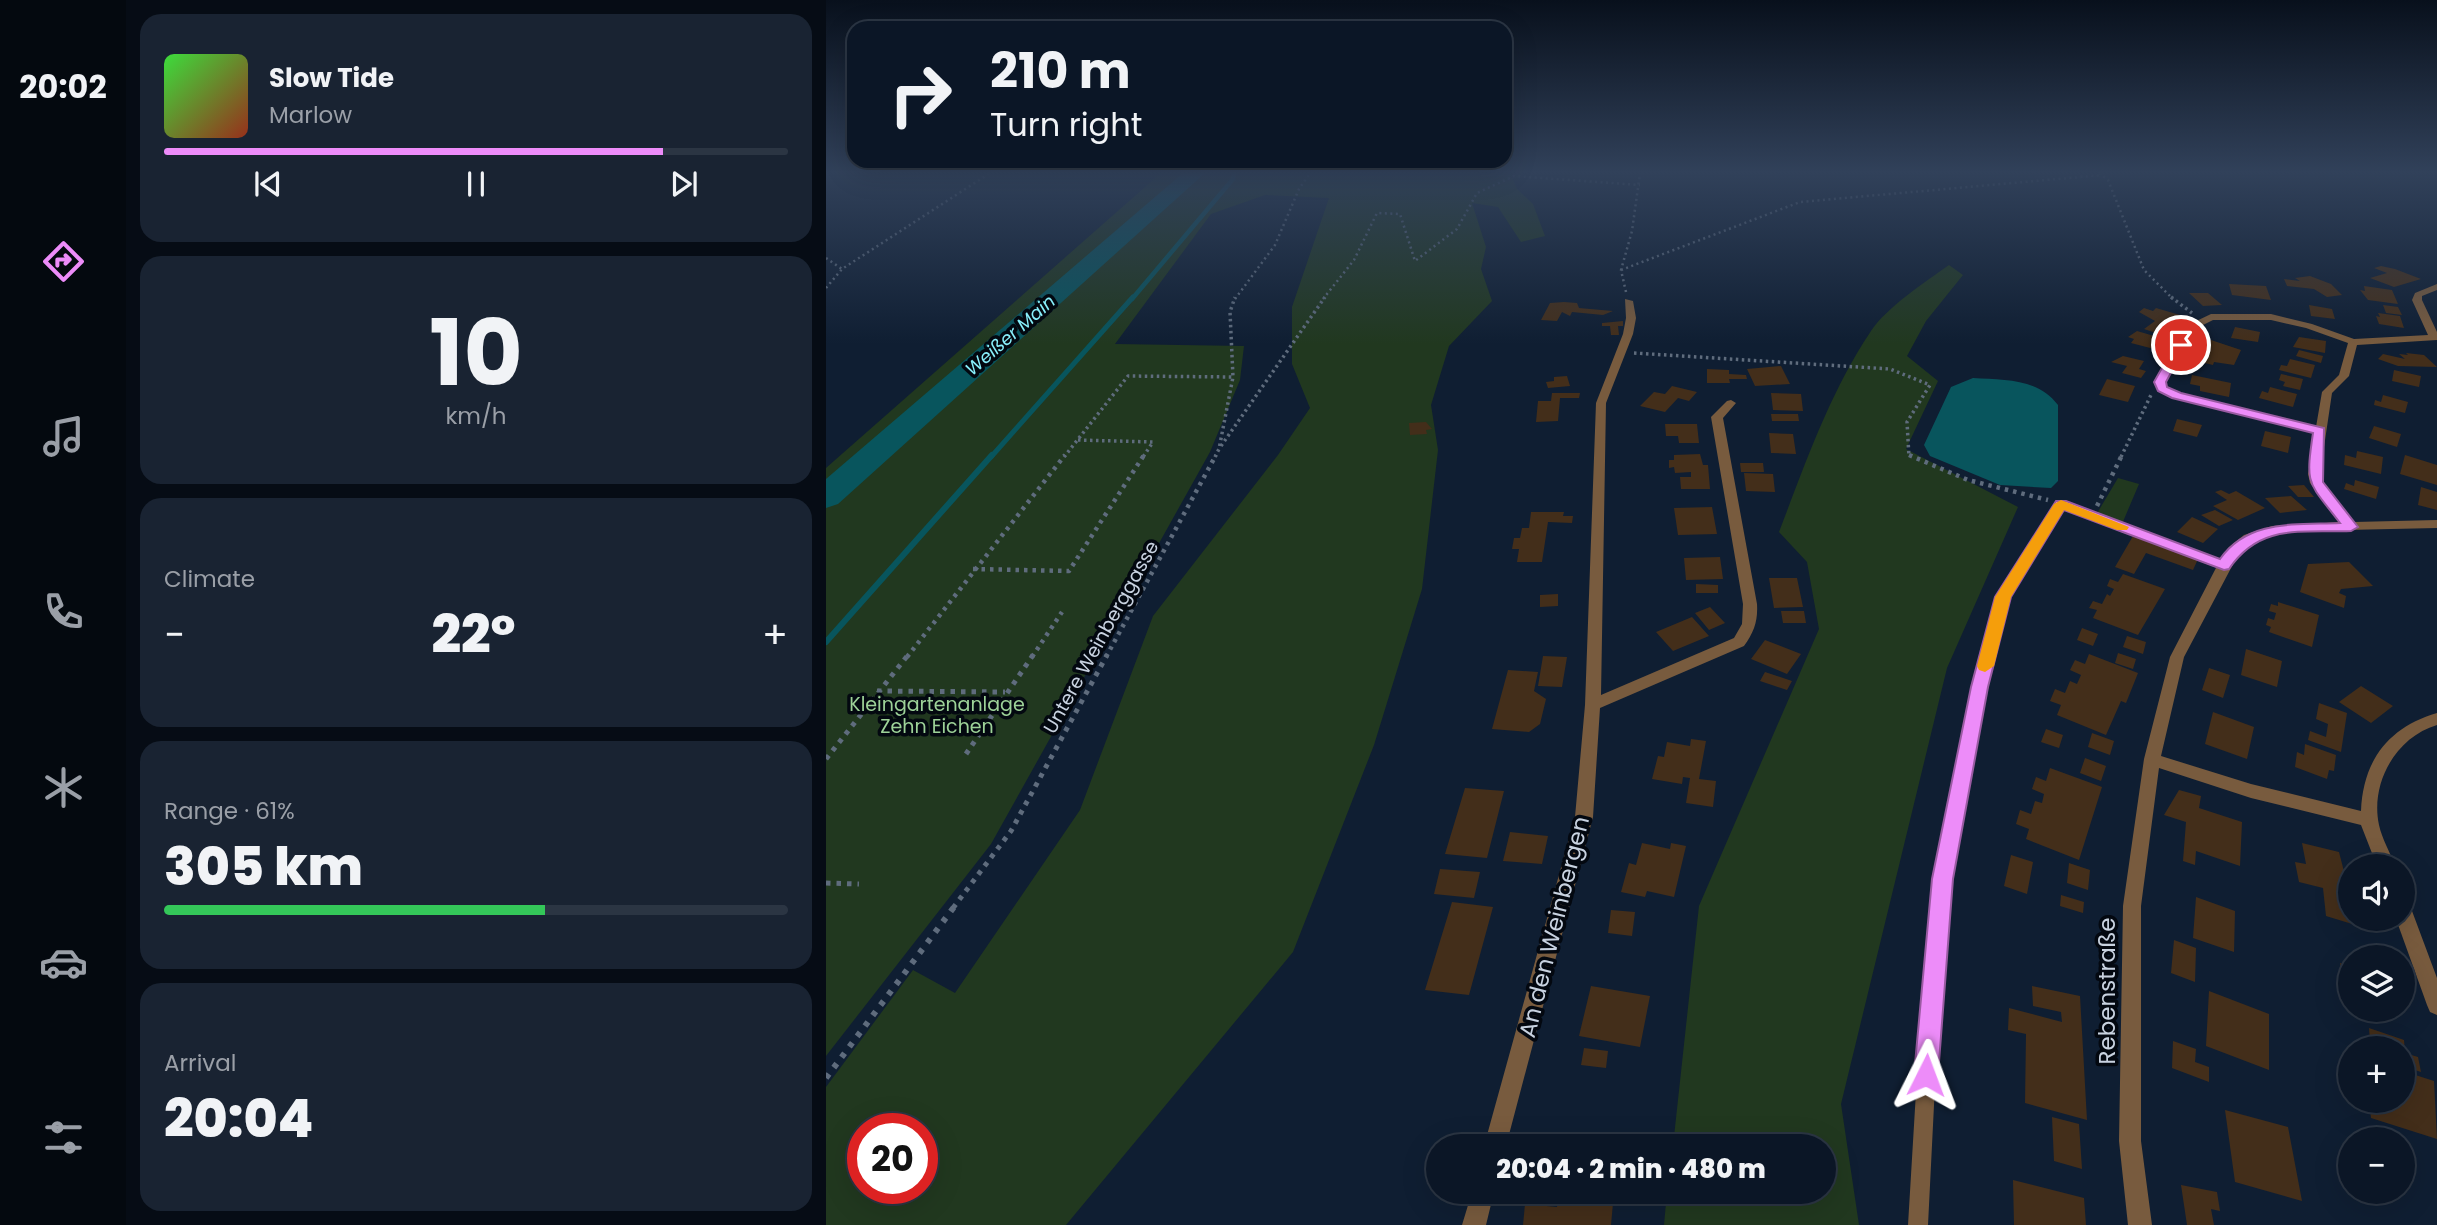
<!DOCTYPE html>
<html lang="en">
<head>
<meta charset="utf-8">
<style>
  :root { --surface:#0b1626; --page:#192332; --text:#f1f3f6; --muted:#9a9fa7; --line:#2b3543; --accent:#ed8cf9 }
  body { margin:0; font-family:Poppins,sans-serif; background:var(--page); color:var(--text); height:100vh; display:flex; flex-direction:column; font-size:26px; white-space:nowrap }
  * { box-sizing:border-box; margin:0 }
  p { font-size:23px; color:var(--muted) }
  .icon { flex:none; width:38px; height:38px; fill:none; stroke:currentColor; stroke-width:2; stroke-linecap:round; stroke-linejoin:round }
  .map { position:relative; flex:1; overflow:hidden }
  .side { display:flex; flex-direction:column; gap:14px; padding:14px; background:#060c15; width:700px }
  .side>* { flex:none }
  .top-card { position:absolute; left:21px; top:21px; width:665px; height:147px; border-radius:21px; box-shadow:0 7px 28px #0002,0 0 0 2px var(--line); background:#0b1626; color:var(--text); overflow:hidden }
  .tools { position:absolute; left:1512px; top:854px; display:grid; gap:14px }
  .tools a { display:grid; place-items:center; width:77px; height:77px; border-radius:50%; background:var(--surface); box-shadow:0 7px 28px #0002,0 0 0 2px var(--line); font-size:35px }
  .speed { position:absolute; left:21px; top:1113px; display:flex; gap:14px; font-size:35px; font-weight:700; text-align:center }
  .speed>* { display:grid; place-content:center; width:91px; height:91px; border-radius:50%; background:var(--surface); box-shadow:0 7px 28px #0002,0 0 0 2px var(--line); line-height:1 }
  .speed .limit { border:10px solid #d22; background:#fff; color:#111 }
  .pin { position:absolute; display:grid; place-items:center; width:60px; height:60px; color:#fff; margin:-30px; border:4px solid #fff; border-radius:50%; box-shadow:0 2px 7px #0007 }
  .me { position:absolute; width:77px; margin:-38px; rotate:3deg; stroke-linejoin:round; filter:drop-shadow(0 0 5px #0008) }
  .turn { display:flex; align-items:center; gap:24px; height:147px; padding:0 28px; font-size:32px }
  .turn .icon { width:91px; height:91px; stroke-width:2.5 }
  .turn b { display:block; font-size:49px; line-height:60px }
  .big { font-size:52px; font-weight:800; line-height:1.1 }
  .side .tile { flex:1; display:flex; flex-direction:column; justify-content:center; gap:10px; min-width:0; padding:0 24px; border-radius:21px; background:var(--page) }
  .side .dial { align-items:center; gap:0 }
  .dial b { font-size:91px; line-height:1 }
  .song { display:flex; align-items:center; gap:21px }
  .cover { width:84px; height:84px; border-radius:10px; background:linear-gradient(135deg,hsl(120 70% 55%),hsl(10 70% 35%)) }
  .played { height:7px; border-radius:4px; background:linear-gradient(90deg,var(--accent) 80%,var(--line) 80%) }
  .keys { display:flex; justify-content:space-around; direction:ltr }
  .heat { display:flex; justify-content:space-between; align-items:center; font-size:38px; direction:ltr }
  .charge { height:10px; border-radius:5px; background:linear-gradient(90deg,#34c759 61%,var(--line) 0) }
  .trip { position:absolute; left:600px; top:1134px; width:410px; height:70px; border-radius:35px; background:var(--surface); box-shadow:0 7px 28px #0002,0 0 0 2px var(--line); font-weight:800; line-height:70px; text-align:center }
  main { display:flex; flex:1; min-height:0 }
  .dock { display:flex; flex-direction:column; width:126px; justify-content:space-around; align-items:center; background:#04090f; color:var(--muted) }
  .dock .icon { width:49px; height:49px }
  .dock .selected { color:var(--accent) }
  .dock b { font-size:32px; color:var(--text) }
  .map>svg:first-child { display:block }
</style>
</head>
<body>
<main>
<nav class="dock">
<b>20:02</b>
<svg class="icon selected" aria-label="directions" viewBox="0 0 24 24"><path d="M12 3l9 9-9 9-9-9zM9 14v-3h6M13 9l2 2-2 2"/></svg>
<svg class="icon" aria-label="music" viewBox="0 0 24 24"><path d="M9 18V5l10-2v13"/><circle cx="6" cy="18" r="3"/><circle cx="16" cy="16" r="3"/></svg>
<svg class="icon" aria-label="phone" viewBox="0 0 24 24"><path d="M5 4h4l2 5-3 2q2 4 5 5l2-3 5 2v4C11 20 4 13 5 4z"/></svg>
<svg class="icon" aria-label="climate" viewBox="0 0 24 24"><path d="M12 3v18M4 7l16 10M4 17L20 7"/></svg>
<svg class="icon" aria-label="car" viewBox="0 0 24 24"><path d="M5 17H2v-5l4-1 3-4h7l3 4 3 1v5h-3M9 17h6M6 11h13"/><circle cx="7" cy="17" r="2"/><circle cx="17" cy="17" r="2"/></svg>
<svg class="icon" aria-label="filters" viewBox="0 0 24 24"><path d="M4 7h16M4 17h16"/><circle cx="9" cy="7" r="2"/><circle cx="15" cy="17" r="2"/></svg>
</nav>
<section class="side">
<div class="tile">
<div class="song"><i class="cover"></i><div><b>Slow Tide</b><p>Marlow</p></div></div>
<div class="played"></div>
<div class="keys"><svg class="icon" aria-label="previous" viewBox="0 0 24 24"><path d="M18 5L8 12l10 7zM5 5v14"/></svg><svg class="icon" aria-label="pause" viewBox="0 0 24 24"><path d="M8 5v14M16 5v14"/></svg><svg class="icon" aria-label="next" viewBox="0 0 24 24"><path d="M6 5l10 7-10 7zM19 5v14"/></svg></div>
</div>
<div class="tile dial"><b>10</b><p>km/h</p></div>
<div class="tile"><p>Climate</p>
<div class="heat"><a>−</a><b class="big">22°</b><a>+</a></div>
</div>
<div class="tile"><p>Range · 61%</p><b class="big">305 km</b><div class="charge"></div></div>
<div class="tile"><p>Arrival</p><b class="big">20:04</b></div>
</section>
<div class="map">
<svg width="1611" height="1225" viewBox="0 0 1611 1225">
  <rect width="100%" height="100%" fill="#0f1e32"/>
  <path fill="#21381f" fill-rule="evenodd" d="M335,173H684L691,189L707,204L719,236L695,242L672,207L646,203L660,247L655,269L666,301L623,346L605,405L612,450L596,589L548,745L467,952L240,1225H0V1087L87,970L129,993L254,810L327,616L452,455L484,408L466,364V307L503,198L439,195L385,214L289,344L418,346L414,380L384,452L165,844L0,1056V468ZM37,1129H96V1188H37Z
    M1123,265L1137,275L1100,321L1081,356L1112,381L1080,449L1192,507L1121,668L1015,1104L1033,1225H838L841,1192H998V1146H847L873,906L993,629L981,562L953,532C979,464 1004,392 1045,331C1060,308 1099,282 1123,265Z
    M1292,478L1313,484L1296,524L1270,515Z"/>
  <path fill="#08555d" d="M1147,378C1178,380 1212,378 1232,405V481L1225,488L1174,485L1104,456L1098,445L1125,387Z"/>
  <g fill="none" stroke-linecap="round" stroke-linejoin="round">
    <path stroke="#08555d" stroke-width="4.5" d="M306,299L407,179L408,173"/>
    <path stroke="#08555d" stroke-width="5" d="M165,457L307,297"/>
    <path stroke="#08555d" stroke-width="6" d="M0,642L166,455"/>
    <path fill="#08555d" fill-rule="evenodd" d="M357,173H379L12,504L0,508V479Z"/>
  </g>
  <path fill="#432e1a" d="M1555,266L1569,269L1595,279L1568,287L1544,278L1561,273L1548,268Z
    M1484,276L1505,284L1516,295L1501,297L1488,289L1461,286L1458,279L1474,281L1469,278Z
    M1403,284L1440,286L1445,300L1406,295Z
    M1538,286L1566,290L1572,304L1542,300L1534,290L1539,291Z
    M1363,293H1382L1396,305L1377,306Z
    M738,302L751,303L753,308L787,311L777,315L746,312L744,316L736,312L731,321L715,320L724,303Z
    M1483,305L1506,309L1509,319L1485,316Z
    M1557,305L1572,307L1576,315L1560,313Z
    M1318,308L1327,311L1330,308L1354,315L1333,334L1318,329L1329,321L1313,312Z
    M1552,313L1574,316L1578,328L1553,324L1550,316L1554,317Z
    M797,321V326H792L793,335H785L784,326H776V323Z
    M1409,327L1434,332L1432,342L1405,338Z
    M1311,331L1335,338L1328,349L1305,343L1308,339L1302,337Z
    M1376,337L1415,350L1408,365L1388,362L1387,365L1366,360L1368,355L1376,357L1383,343L1374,341Z
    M1473,337L1500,341L1499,353L1467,347Z
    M1473,350L1497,356L1495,363L1470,356Z
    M1580,353L1598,355L1611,367L1572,366L1552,359L1557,354L1579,359L1573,354L1582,355Z
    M1297,356L1318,361L1313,369L1320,371L1315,378L1296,373L1301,366L1285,362Z
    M1464,359L1489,365L1485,378L1453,370L1455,365L1461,366Z
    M955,366L964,384L929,386L921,369Z
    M881,369L903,370V374L920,375L921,379H903L904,383H881Z
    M1568,370L1595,376L1593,387L1566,381Z
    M1455,374L1477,379L1474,390L1457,386L1459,382L1453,380Z
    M1366,375L1405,383L1403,397L1374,391V386L1364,384Z
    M741,376L744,386L722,388L720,382L728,381V377Z
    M1281,379L1309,386L1302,402L1273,395Z
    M846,386L871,392L863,401L852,398L839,412L814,406L828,392L839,394Z
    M1444,387L1471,394L1467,407L1433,398L1436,391L1442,393Z
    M726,393H754L753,398H734L732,421L710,422L712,401H725Z
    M945,393L975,394L977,411L947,410Z
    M1557,395L1582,402L1579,413L1548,405L1549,400L1555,402Z
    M945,414H972L973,421H946Z
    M1351,419L1376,425L1371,437L1347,431Z
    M600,422L606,429L600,430L601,434L584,435L583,423Z
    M839,424H871L873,443H853L852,436H840Z
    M1548,426L1575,434L1571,447L1543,438Z
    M1439,431L1465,437L1462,453L1435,446Z
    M943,433L967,434L970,454L945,453Z
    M1531,451L1557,457L1555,474L1518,465L1519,455L1530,458Z
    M874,454L877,465H882L884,489H855L854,477H865V472L849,473L848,467L843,468V460H848V455Z
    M1579,455L1611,465V485L1574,474Z
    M914,463H937L938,472H915Z
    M918,473L947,474L949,492L920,491Z
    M1529,480L1553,487L1550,499L1518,489L1520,483L1528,486Z
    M1478,485L1488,497H1472L1462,486Z
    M1595,487L1611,492V510L1592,505Z
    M1395,490L1403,494L1410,491L1439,508L1412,520L1387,506L1401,500L1389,492Z
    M1465,496L1481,510L1454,513L1439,498Z
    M886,507L891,534L852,535L848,508Z
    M1389,510L1407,520L1393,526L1375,515Z
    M705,512H738L737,516H747L746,523L722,522L716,562H691L693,549H686L688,538H694L696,528H703Z
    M1366,517L1392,529L1377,543L1351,532Z
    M1307,536L1372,559L1367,570L1320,553L1308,574L1289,567Z
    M894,557L897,579L860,580L858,558Z
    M1523,562L1547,586L1515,589L1513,593L1520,596L1518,608L1474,592L1482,564Z
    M1297,574L1339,589L1312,635L1267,618L1271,610L1263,608L1267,601L1276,604L1281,594L1284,596L1288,589L1281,586L1284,579L1292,582Z
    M943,578H971L977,607L948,608Z
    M870,584L892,585V593H870Z
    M732,594V606L714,607V595Z
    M1452,602L1493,615L1486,647L1443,632L1445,627L1440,625L1442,618L1448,620L1450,613L1443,611L1445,604L1452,606Z
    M884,607L899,623L883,630L869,613Z
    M955,611H978L980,623H957Z
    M866,617L883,636L847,651L830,632Z
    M1256,628L1272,634L1267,646L1251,640Z
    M1301,636L1320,642L1317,654L1297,647Z
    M939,640L975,654L961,674L925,659Z
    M1420,649L1456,661L1451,687L1415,675Z
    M1292,653L1310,659L1307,669L1289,663Z
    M1263,654L1312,673L1300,703L1295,701L1280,735L1231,715L1235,705L1224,701L1229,689L1239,693L1244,681L1251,684L1255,675L1244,670L1249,660L1259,664Z
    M717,656L741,657L736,687L712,686Z
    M1383,668L1404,675L1397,698L1376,690Z
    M682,670L712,672L708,691L720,699L714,724L703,732L666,729Z
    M939,672L966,681L961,690L934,681Z
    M1535,686L1567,706L1545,723L1513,702Z
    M1493,703L1521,713L1515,752L1482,740L1484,731L1500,737L1502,724L1490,719Z
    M1387,712L1428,727L1421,759L1379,744Z
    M1220,729L1237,735L1233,748L1215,742Z
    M1266,733L1288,741L1284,755L1262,747Z
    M865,739L880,741L873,779L890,781L887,807L860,803L864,778L857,777L856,784L826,779L832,756L838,757L841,742L864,746Z
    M1479,744L1510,755L1508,771L1503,770L1501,779L1469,767L1471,752L1478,755Z
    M1259,758L1280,766L1275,781L1254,773Z
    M1224,768L1276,787L1253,860L1200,839L1203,829L1190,824L1194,810L1205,814L1209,801L1216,803L1218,794L1206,789L1210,777L1220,781Z
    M639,788L678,791L661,858L619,854Z
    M1353,790L1375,796L1373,808L1416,822L1414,866L1370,851L1369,865L1357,861L1360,822L1338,815Z
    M684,832L722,836L716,864L677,861Z
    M816,843L844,849L845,843L860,846L848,897L821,891L819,897L795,892L803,863L810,865Z
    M1476,843L1513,852L1524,895V919H1535L1536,927L1500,916L1497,888L1473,882L1469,862L1480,864Z
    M1185,855L1207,862L1201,894L1178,886Z
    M1243,863L1264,870L1262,890L1241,883Z
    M614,869L654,872L648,898L608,894Z
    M1235,895L1258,902L1257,913L1234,906Z
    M1370,897L1409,911L1408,952L1367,938Z
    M626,902L667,907L643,995L599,990Z
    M785,910L809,912L806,936L782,933Z
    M1348,940L1370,948L1369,982L1345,973Z
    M1514,963L1524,966V1005L1520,1003Z
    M765,986L824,996L814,1047L753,1036Z
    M1206,986L1254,996L1261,1120L1199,1103L1200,1034L1182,1030L1183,1008L1236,1022L1235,1012L1207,1006Z
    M1383,991L1443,1014V1070L1380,1046Z
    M1543,1010H1567L1569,1018Z
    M1543,1028L1578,1040L1579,1053L1592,1057L1595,1072L1577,1066V1048H1561L1544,1041Z
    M1347,1041L1370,1049L1369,1062L1383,1067V1082L1346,1068Z
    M758,1048L782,1051L780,1068L755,1065Z
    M1577,1071L1608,1081L1611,1139L1545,1118L1543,1101H1577Z
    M1399,1110L1462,1127L1476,1201L1409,1182Z
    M1226,1117L1253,1124L1256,1169L1228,1161Z
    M1187,1180L1258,1198L1260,1225H1188Z
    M1355,1185L1391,1192L1394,1211L1385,1209L1388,1225H1361Z
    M733,1192H788L785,1225H697L699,1204L731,1207Z"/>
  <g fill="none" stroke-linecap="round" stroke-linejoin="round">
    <path stroke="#5f6c7d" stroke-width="2.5" stroke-dasharray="2 3.5" stroke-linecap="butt" d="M1273,173L1282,180L1318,270L1347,299
      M0,258L16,269
      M795,270L974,202L1276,175
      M0,288L16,269L164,173
      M800,292L795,270L806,231L814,173
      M409,299L449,245L473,189L484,173
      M497,299L528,260L551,213L574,214L589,261L631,229L651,193L688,176L814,185"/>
    <path stroke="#5f6c7d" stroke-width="3.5" stroke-dasharray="2.5 3.5" stroke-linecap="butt" d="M1345,297L1366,313
      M808,353L1064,369L1104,385L1081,422L1083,457
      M252,440L327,442L317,457
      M395,446L499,297
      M238,457L302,376L407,377
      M389,457L393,449L407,377L404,312L409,297
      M1295,457L1325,395"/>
    <path stroke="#5f6c7d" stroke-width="4.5" stroke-dasharray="3.5 5" stroke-linecap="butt" d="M1083,455L1142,480L1222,500
      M1271,506L1296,455
      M147,569L243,571L318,455
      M81,657L239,455
      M206,657L236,612
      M280,657L390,455"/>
    <path stroke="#5f6c7d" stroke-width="5" stroke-dasharray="4.5 6" stroke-linecap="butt" d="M51,691L179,692
      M140,754L207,655
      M0,759L82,655
      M0,883L33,884
      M127,908L185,831L281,655"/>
    <path stroke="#5f6c7d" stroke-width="6" stroke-dasharray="5 8" stroke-linecap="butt" d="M0,1078L128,907"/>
    <path fill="#785b3e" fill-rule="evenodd" d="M1235,501L1402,563L1404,566L1402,569H1394L1237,509L1183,597L1139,790L1125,879L1112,1025L1102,1225H1082L1094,1025L1109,879L1125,790L1171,597L1230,504Z"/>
    <path fill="#785b3e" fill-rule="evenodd" d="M1611,284V290L1596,296V300L1611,332V340L1531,345L1523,376L1506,393L1494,474L1496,482L1528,522L1611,520V528L1474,531L1448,534L1428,541L1413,553L1358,657L1335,756L1425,784L1535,811C1537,760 1563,727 1611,713V725C1570,737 1544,783 1553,825C1556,839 1564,852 1569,866H1551L1535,825L1425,798L1333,768L1315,906V1141L1326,1225H1302L1293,1141L1297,906L1318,759L1344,657L1391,566L1403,547L1418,535L1446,526L1515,522L1484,483L1482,474L1489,433L1347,398L1332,391L1329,382L1362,325L1385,314H1445L1486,324L1528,339L1602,335L1586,300L1589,293ZM1387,320H1445L1480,328L1522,343L1513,375L1496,392L1490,427L1355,394L1341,387L1339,382L1369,329Z
      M799,299L807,301L810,318L807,334L780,403L775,695L908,638L916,624L917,604L885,417L901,401L905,400L910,403L897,418L931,604C932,621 928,632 918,646L774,708L767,817L680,1146H658L749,817L759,705L770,403L797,334L800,318Z
      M1577,903L1584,905L1586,911L1611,978V1015L1604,1012L1601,1005L1570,919H1577Z
      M646,1192H668L660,1225H636Z"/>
  </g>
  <linearGradient id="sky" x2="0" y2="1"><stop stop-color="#08101c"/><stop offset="0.5" stop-color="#31415a"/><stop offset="1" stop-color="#31415a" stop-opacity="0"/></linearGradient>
  <rect width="1611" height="344" fill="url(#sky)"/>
  <path fill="#ed8cf9" stroke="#9a5ba2" stroke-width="2" d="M1355,342L1360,345L1340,382L1341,387L1355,393L1498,428L1497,482L1532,527L1525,531C1475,533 1434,523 1403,569L1398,570L1238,510L1185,597L1162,687L1127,879L1112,1075L1109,1083L1100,1087L1092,1083L1088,1075L1106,879L1145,687L1169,597L1230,501H1240L1394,559C1422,519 1470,525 1514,523C1482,481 1479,487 1487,433L1346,398L1332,391L1328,382L1349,345Z"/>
  <path fill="#f59e0b" d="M1235,500L1303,527L1301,530H1291L1238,510L1185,597L1168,666L1159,672L1153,670L1151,666L1169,597L1228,504Z"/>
  <g text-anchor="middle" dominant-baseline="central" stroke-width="7" stroke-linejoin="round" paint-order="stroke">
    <g font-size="18" font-style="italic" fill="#88effb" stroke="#030810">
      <text transform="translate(184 335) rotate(-41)">Weißer Main</text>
    </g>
    <g font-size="19" fill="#c8d2e0" stroke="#030810">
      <text transform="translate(275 637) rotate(-61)">Untere Weinberggasse</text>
    </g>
    <g font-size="19" fill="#9dd298" stroke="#030810">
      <text x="111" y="704">Kleingartenanlage<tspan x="111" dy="22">Zehn Eichen</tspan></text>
    </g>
    <g font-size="23" fill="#c8d2e0" stroke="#030810">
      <text transform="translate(728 927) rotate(-76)">An den Weinbergen</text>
      <text transform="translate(1281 991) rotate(-90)">Rebenstraße</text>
    </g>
  </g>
</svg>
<div class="tools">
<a><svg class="icon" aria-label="sound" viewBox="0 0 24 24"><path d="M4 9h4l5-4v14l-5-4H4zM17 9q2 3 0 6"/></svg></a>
<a><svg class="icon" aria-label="layers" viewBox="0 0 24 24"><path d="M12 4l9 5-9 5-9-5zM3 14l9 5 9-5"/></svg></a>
<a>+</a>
<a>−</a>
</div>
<div class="speed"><div class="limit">20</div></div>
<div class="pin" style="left:1355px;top:345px;background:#d93025"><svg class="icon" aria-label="arrive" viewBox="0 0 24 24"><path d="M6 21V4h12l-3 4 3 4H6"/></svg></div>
<svg class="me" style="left:1100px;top:1075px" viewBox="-20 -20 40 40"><path d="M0-17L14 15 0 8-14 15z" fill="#ed8cf9" stroke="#fff" stroke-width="4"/></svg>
<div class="trip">20:04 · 2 min · 480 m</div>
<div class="top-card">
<div class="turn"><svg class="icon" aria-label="right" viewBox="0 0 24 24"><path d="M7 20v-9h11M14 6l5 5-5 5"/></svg><div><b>210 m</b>Turn right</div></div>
</div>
</div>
</main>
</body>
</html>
